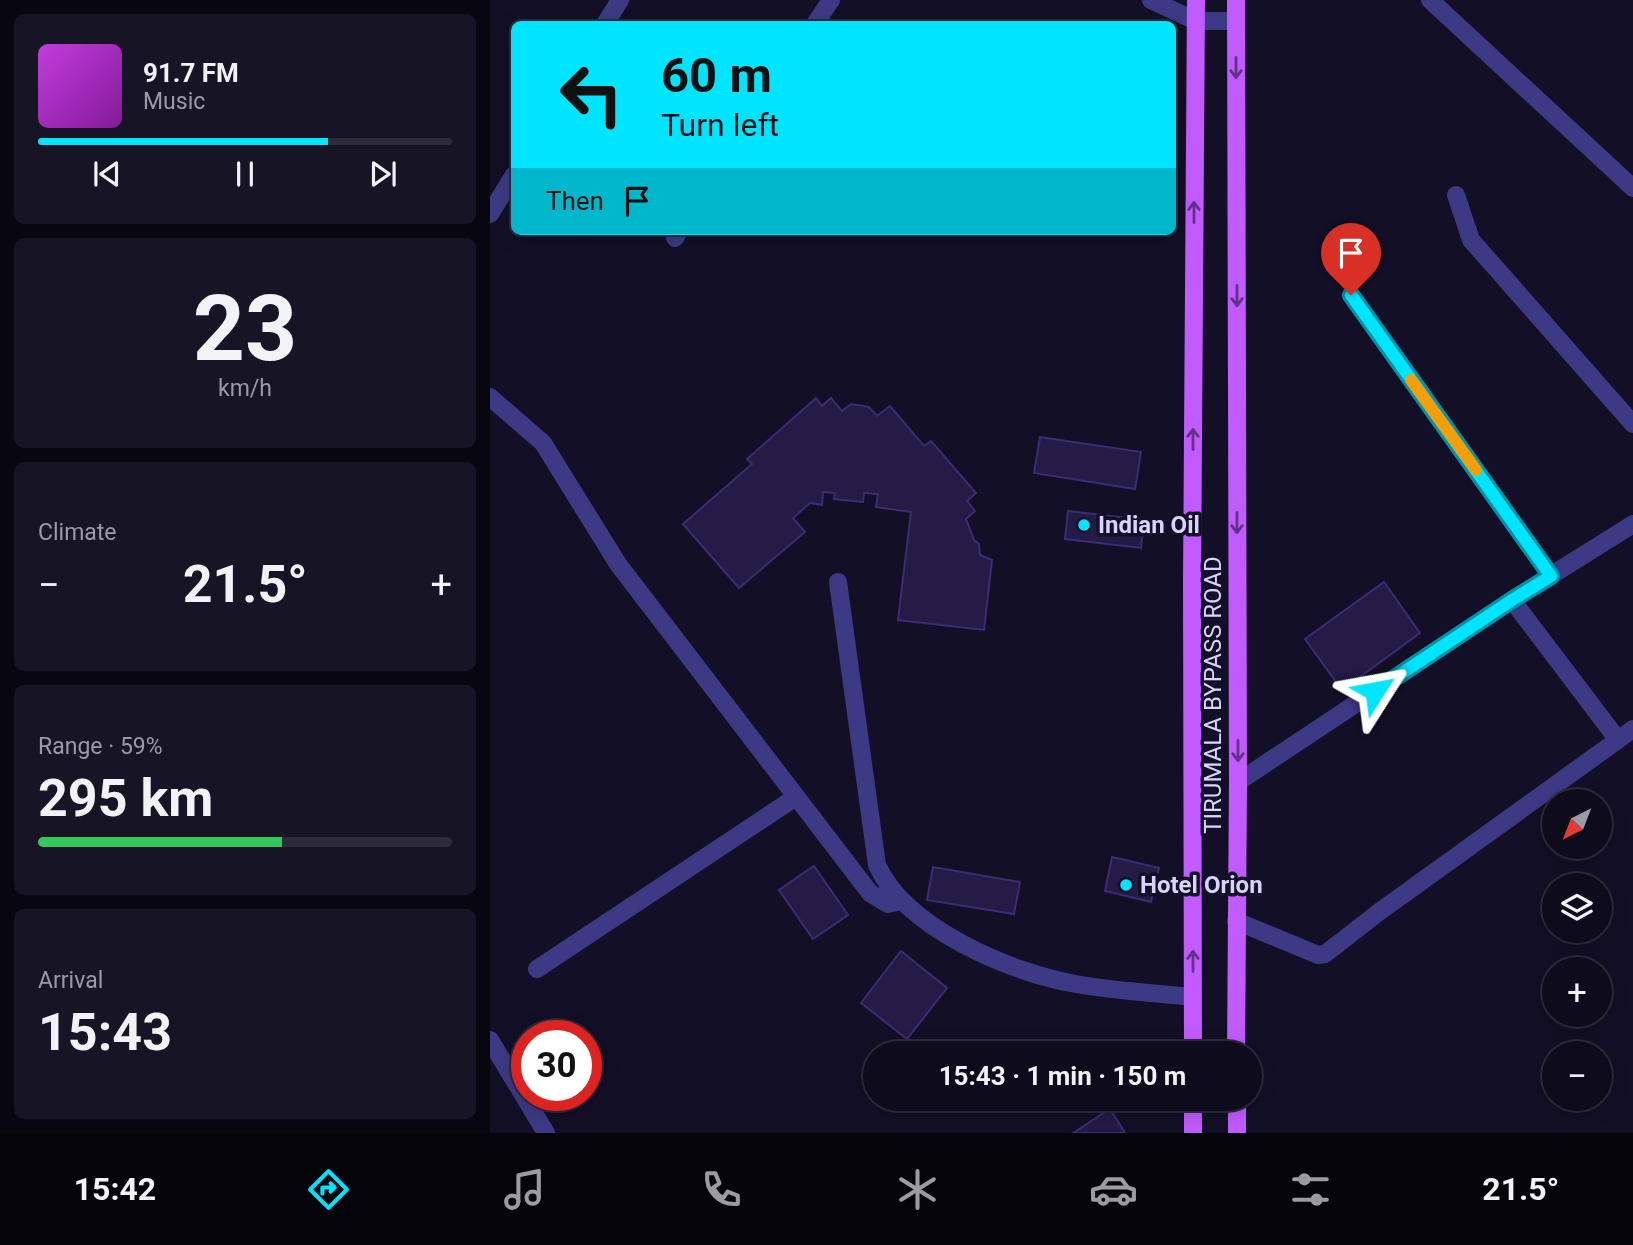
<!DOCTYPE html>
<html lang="en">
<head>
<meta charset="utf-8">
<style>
  :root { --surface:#0e0b1c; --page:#171425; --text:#f1f3f6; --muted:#9b9ba3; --line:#2e2b3b; --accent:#00e5ff }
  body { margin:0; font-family:Roboto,sans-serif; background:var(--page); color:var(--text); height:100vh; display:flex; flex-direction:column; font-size:26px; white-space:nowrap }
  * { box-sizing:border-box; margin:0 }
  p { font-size:23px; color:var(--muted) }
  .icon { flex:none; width:38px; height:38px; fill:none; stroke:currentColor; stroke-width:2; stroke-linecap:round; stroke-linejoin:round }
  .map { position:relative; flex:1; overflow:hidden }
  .drawer { display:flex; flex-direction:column; gap:14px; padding:14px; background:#08060f; width:490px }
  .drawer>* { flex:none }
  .guide { position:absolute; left:21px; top:21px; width:665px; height:214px; border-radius:10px; box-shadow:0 4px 18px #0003,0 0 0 2px var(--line); background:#00e5ff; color:#111; overflow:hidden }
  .needle { width:46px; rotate:222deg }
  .fabs { position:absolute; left:1052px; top:789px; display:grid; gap:14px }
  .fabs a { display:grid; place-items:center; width:70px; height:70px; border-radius:50%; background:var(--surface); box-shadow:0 4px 18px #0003,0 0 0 2px var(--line); font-size:35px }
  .speed { position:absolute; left:21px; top:1020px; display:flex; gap:14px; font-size:35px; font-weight:700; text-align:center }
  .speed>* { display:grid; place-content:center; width:91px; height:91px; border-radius:50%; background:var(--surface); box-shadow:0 4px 18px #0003,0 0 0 2px var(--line); line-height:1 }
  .speed .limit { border:10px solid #d22; background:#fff; color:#111 }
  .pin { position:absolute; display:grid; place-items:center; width:60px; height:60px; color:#fff; margin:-72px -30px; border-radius:50% 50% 50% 0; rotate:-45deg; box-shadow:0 0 7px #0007 }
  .pin .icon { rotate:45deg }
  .me { position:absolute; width:77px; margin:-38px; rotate:56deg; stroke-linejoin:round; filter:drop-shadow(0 0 5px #0008) }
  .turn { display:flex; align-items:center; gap:24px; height:147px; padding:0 35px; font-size:32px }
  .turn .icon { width:91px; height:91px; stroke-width:2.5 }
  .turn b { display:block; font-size:49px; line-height:60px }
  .then { display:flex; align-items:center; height:66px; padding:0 35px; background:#0003; gap:14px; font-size:26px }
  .big { font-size:52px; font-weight:700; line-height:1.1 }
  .drawer .card { flex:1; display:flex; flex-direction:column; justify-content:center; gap:10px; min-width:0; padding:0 24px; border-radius:10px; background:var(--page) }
  .drawer .dial { align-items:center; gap:0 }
  .dial b { font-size:91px; line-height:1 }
  .song { display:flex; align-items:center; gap:21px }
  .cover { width:84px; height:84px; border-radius:10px; background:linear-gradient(135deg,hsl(290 70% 55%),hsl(290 70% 35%)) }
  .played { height:7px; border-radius:4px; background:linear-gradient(90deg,var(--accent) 70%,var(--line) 70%) }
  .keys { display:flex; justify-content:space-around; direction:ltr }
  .heat { display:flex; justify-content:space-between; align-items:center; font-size:38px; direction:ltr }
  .charge { height:10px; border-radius:5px; background:linear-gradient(90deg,#34c759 59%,var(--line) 0) }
  .trip { position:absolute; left:373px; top:1041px; width:399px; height:70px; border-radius:35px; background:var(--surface); box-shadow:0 4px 18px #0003,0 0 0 2px var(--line); font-weight:700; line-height:70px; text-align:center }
  .menu { display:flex; height:112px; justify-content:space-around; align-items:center; background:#06040b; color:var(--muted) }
  .menu .icon { width:49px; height:49px }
  .menu .active { color:var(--accent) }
  .menu b { font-size:32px; color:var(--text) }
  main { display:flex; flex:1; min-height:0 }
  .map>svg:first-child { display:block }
</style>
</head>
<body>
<main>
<section class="drawer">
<div class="card">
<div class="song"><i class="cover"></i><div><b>91.7 FM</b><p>Music</p></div></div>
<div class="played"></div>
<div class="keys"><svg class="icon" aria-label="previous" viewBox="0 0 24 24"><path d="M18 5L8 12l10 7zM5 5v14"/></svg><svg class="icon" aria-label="pause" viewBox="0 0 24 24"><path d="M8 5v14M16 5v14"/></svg><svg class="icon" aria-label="next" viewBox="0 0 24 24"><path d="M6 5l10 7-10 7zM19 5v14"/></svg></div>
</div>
<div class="card dial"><b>23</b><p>km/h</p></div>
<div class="card"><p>Climate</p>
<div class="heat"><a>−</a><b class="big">21.5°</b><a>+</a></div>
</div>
<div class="card"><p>Range · 59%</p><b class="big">295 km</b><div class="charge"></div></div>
<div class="card"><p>Arrival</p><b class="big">15:43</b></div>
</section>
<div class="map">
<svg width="1143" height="1133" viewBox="0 0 1143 1133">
  <rect width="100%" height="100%" fill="#130f26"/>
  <path fill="#241b47" stroke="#3b2d73" stroke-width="2" d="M326,398L332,406L341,398L352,411L361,404L379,407L387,416L400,406L434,446L441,441L486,493L477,501L485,511L476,519L484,540L489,544L490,555L502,560L494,630L408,620L421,512L386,507L388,494L374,493L373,502L344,499L345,493L333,492L332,505L320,503L303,518L315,532L249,588L193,524L262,464L257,459Z
    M550,437L651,452L645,489L544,473Z
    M578,511L654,520L651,548L575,539Z
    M894,582L930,633L852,690L815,639Z
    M622,857L669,868L661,902L615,891Z
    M324,866L358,915L323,939L289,890Z
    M443,867L530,882L524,914L437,900Z
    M411,951L457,988L417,1039L371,1003Z
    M620,1109L635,1133H583Z"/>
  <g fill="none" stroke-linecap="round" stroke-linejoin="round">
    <path stroke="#3d3a85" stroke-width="18" d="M661,0L706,21H746
      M940,0L1143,188
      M115,24L130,0
      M325,24L341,0
      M966,195L981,240L1143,424
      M0,214L24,175
      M185,238L189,231
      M861,295L1061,576
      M0,397L53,443L128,564L380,893L398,904L411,901
      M348,582L387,865C415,928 521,973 586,984C624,991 664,993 703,997
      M1128,740L1022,600L1143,524
      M748,782L1022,600
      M746,921L828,955L835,954L889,912L1143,729
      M47,969L306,797
      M0,1040L56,1133"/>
    <path stroke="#c25bff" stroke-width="18" d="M746,0L748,782L746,1054
      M703,1054L702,582L706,0
      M703,1099V1133
      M747,1099V1133"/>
  </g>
  <defs><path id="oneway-shaft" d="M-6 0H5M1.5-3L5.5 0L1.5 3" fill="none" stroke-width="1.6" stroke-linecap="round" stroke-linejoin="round" transform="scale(1.75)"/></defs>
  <g stroke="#623188">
    <use href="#oneway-shaft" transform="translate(746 68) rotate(90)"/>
    <use href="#oneway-shaft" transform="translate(704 212) rotate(-90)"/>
    <use href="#oneway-shaft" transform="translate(747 296) rotate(90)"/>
    <use href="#oneway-shaft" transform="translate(703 439) rotate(-90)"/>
    <use href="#oneway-shaft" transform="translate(747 523) rotate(90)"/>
    <use href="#oneway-shaft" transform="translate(748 751) rotate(90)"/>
    <use href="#oneway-shaft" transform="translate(703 961) rotate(-90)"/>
  </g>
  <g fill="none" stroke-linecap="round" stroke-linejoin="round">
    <defs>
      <path id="route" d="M861,295L1061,576L1022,600L885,691"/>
    </defs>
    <use href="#route" stroke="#0095a6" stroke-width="18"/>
    <use href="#route" stroke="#00e5ff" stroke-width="12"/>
    <path stroke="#f59e0b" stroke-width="12" d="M921,380L986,470"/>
  </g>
  <g fill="#00e5ff" stroke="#130f26" stroke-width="2.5">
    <circle cx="594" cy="525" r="7"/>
    <circle cx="636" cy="885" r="7"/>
  </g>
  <g text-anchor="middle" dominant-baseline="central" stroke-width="7" stroke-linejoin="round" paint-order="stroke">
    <g font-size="24" font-weight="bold" fill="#d9d4ff" stroke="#130f26" text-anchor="start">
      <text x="608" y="525">Indian Oil</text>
      <text x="650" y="885">Hotel Orion</text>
    </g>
    <g font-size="24" fill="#d9d4ff" stroke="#130f26">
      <text transform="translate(723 695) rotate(-90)">TIRUMALA BYPASS ROAD</text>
    </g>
  </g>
</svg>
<div class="fabs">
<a><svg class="needle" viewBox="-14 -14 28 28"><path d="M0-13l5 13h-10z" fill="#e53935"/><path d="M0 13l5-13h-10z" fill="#9b9ba3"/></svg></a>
<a><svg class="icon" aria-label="layers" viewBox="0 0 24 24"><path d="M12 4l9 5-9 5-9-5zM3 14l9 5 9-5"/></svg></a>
<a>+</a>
<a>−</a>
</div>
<div class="speed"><div class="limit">30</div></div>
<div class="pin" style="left:861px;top:295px;background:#d93025"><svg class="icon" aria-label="arrive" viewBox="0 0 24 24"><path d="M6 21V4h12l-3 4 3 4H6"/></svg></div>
<svg class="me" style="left:885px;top:691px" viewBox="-20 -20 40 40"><path d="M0-17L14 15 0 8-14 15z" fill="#00e5ff" stroke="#fff" stroke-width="4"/></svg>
<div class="trip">15:43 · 1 min · 150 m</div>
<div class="guide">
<div class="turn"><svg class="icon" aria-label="left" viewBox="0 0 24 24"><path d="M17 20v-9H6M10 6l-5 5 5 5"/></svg><div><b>60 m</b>Turn left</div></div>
<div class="then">Then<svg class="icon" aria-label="arrive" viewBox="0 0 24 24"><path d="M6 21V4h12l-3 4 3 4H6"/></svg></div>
</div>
</div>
</main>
<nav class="menu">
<b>15:42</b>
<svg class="icon active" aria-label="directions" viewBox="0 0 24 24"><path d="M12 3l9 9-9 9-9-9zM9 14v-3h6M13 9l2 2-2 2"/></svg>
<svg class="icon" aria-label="music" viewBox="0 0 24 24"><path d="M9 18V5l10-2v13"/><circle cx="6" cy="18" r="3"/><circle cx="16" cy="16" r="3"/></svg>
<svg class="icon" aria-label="phone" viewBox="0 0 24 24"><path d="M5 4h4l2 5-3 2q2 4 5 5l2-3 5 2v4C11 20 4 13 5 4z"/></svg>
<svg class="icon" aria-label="climate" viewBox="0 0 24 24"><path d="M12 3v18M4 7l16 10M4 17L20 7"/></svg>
<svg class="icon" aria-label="car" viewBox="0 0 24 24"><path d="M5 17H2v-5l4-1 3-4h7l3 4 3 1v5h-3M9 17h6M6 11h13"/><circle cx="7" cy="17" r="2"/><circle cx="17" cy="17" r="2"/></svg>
<svg class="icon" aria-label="filters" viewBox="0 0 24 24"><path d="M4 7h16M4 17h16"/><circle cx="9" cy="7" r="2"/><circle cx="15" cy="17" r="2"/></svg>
<b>21.5°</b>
</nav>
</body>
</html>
